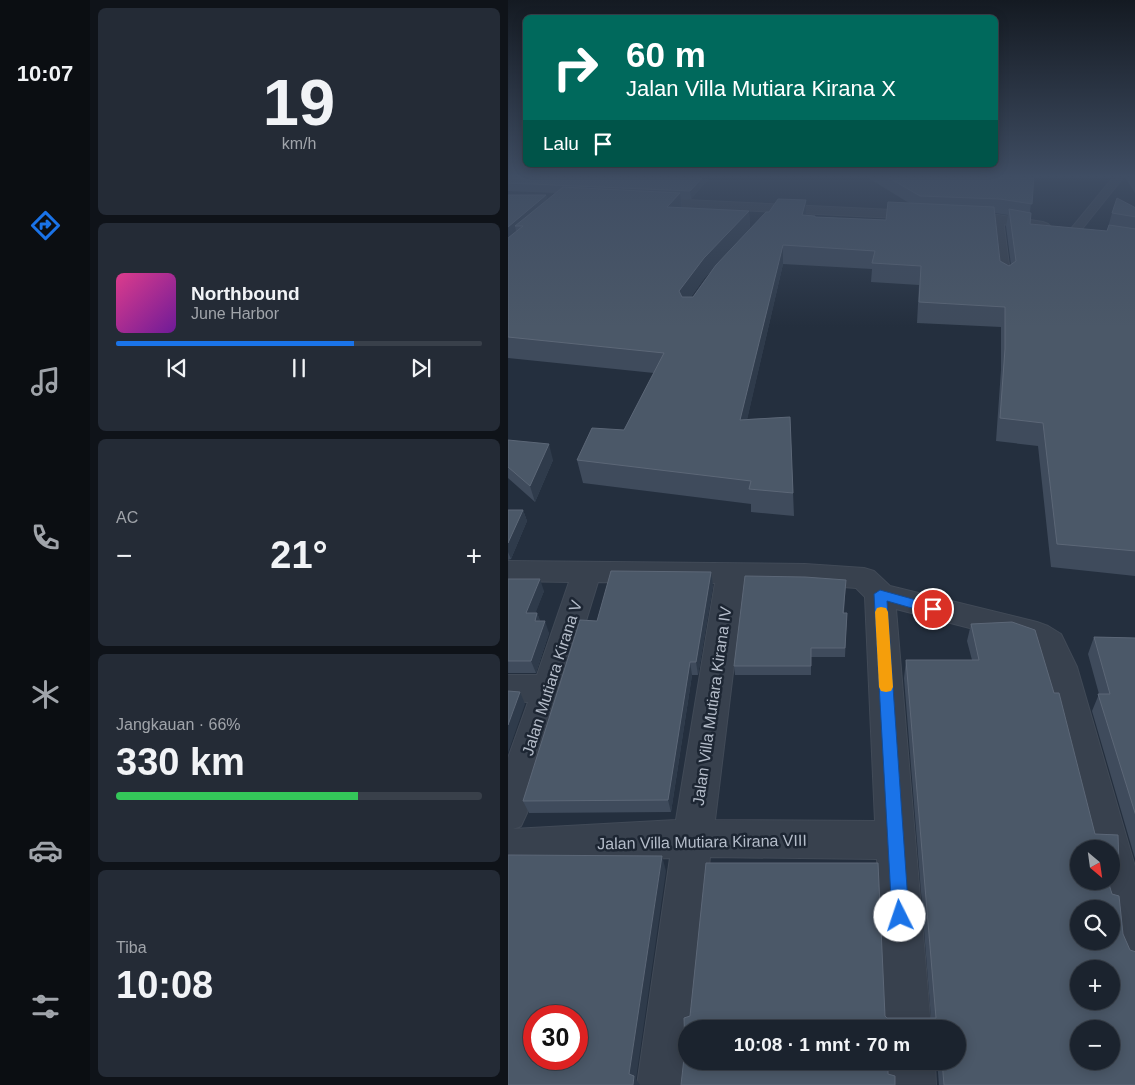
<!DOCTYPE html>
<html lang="id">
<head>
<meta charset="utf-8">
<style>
  :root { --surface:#1b232e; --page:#242b36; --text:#f1f3f6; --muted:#a0a4aa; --line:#39404a; --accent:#1a73e8 }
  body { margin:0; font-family:Arial,sans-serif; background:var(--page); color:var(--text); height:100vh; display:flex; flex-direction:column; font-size:19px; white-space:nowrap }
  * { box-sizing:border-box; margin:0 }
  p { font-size:16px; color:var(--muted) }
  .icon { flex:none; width:28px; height:28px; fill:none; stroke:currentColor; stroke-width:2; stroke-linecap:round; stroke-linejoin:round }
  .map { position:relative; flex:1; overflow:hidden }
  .panel { display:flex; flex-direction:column; gap:8px; padding:8px; background:#0f1319; width:418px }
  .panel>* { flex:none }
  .hud { position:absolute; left:15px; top:15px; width:475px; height:152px; border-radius:8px; box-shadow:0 2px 12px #0003,0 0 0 1px var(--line); background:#00695c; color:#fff; overflow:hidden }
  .needle { width:32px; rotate:151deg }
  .buttons { position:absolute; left:562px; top:840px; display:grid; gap:10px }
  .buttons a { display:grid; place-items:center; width:50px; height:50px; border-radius:50%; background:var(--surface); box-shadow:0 2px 12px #0003,0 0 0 1px var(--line); font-size:25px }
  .speed { position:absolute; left:15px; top:1005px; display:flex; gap:10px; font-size:25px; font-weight:700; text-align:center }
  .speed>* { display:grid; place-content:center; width:65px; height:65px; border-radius:50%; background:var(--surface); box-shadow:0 2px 12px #0003,0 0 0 1px var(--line); line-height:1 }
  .speed .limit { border:8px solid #d22; background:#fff; color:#111 }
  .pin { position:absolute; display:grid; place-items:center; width:42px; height:42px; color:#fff; margin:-21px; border:2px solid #fff; border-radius:50%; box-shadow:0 1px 5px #0007 }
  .me { position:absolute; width:55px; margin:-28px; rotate:356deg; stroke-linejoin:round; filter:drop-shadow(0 0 4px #0008) }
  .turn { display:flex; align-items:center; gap:18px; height:105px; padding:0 20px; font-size:22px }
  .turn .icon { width:65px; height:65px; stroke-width:2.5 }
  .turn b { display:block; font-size:35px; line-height:42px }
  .then { display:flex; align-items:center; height:48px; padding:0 20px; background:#0003; gap:10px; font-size:19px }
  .big { font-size:38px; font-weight:800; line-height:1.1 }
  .panel .widget { flex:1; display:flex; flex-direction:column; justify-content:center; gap:8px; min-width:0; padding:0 18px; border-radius:8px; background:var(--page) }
  .panel .dial { align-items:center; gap:0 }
  .dial b { font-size:65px; line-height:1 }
  .song { display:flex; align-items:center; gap:15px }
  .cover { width:60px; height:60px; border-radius:8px; background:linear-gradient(135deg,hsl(330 70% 55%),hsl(280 70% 35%)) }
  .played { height:5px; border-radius:2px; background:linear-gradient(90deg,var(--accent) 65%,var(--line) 65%) }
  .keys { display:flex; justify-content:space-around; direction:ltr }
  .heat { display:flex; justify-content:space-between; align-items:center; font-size:28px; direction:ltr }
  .charge { height:8px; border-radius:4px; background:linear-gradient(90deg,#34c759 66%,var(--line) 0) }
  .trip { position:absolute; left:170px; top:1020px; width:288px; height:50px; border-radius:25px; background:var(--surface); box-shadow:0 2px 12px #0003,0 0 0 1px var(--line); font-weight:800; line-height:50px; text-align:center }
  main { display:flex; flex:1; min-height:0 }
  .dock { display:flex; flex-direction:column; width:90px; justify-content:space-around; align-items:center; background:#0b0e12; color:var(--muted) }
  .dock .icon { width:35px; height:35px }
  .dock .active { color:var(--accent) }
  .dock b { font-size:22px; color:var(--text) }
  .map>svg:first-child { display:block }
</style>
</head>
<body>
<main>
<nav class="dock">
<b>10:07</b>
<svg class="icon active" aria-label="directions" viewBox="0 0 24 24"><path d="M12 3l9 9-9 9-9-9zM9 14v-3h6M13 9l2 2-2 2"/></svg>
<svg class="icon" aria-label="music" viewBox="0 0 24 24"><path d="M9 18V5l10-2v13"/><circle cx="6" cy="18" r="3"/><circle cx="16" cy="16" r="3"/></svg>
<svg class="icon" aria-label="phone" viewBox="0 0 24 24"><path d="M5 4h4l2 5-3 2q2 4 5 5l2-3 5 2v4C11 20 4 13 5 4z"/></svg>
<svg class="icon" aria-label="climate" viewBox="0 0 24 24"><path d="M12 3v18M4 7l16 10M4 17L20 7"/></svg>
<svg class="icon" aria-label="car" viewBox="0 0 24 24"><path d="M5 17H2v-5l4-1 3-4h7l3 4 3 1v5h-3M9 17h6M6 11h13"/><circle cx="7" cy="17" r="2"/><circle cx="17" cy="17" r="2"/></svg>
<svg class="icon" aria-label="filters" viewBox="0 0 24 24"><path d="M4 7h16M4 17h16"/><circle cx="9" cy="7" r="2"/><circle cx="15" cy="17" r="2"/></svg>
</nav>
<section class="panel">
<div class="widget dial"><b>19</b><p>km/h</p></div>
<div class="widget">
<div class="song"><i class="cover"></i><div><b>Northbound</b><p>June Harbor</p></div></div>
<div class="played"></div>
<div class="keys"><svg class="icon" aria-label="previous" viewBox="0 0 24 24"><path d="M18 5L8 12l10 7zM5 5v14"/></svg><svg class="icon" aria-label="pause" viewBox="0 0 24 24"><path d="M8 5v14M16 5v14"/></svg><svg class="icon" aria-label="next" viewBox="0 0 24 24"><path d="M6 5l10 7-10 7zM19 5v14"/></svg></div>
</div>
<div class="widget"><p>AC</p>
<div class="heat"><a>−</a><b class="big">21°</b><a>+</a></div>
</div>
<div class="widget"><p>Jangkauan · 66%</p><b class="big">330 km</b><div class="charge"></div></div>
<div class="widget"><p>Tiba</p><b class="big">10:08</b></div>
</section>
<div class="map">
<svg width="628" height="1085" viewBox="0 0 628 1085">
  <rect width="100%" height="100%" fill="#242f3e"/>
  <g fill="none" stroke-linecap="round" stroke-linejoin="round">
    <defs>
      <path id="service" d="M603,175H613L614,179L570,234H562L560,232L562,230L604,179Z
        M490,216L495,219L503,280L497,284L491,280L485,219Z"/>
      <path id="minor" d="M0,561L297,564L356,568L366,571L382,586L529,622L540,626L553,634L569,667L628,870V968L613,962C604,942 604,930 604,909H597L590,881H604V849H581L537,667L529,650L520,643L388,609L423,1029H377L369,859L202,857L184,1029H179L180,1061L177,1085H129L162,858L0,867V758L20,702L0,701V675H29L61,582L0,581ZM90,582L207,583L168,820L5,829L13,826L19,813ZM236,583L297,584L348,588L357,597L367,821L207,820Z
        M379,1061H427L428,1085H380Z"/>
      <path id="tertiary" d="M136,198L490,215L535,222L540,224L543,227L540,230L535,232L490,223L131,205L129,202L131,199Z"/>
    </defs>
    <use href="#service" stroke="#414a57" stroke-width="2"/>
    <use href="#minor" stroke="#414a57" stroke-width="2"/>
    <use href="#tertiary" stroke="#414a57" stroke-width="2"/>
    <use href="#service" fill="#38414e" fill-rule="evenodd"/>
    <use href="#minor" fill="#38414e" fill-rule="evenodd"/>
    <use href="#tertiary" fill="#38414e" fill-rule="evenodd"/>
  </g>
  <path fill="#3f4b5c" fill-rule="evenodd" d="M0,175H204L183,199H173L174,207L241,211L242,229L261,212L298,200V215L307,217L378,220L401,203L357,176V175H526L522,212V224L599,231L604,213L628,208V576L543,567L530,446L488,441L493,370V327L409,323L411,285L363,282L364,269L275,264L239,419L282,417L286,516L243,512V504L75,483L69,460L116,430L146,373L0,358V238L8,232V231L0,238V195H38L39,200L47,193L0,191ZM487,213L500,215L498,226L503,265L501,266L492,261ZM205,269L185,297H183L197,277Z
    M616,175H628V195Z
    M0,440L45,460L27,502L0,478Z
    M0,510H15L19,521L3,559L0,560Z
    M0,579L36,591L27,613H29L32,621L41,633L28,673H0Z
    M338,580L336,613H339L337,657H303V675H227L226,666Z
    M205,585L190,675H184L163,812L21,813L15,801L89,621Z
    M504,622L527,630L546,693H551L587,834L610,835L611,864L604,876V849H571V881H600L604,894L611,896L615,934L622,950L628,952V1085H431L429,1061H449V1029H179V1061H380V1074L387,1076V1085H173L177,1049L176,1018L182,1016L198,863H370L377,1016L379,1018H423L396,678L398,660H464L459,641L463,624ZM571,909H604V941H571ZM571,969H604V1001H571ZM571,1029H604V1061H571Z
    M586,637L628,638V862L584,711L591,694L580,654Z"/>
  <path fill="#2f3b4b" d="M197,175H204L183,199L182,191Z
    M172,193L174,210L159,207Z
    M38,195L40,204L7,226L8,231L0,238V227Z
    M298,200V218L294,215Z
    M241,211L242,229L197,277L173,311L171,291L196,258Z
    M275,245V264L234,442L232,420Z
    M41,444L45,460L27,502L22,486Z
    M15,510L19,521L3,559L0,552V543Z
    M203,572L205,585L190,675L188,662Z
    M32,579L36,591L23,625L18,613Z
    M29,613L34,625L27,621Z
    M37,621L41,633L28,673L23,661Z
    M182,662L184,675L163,812L160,800Z
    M12,692L17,704L0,753V725Z
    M154,856L158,871L128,1079L132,1085H125L121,1074Z"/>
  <path fill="#4b5868" stroke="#5c6777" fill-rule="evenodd" d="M0,175H197L182,191L0,183Z
    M376,175H526L524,204L492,199L412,196Z
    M55,187L172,193L159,207L241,211L196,258L171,291L174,297H185L208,265L258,212H261L270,199L298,200L294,215L307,216V217L378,220L380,202L486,207L492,261L501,266L508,261L501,209L523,213L522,224L599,231L601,225L628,229V551L549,544L535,423L492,418L497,349V307L411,302L413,266L364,263L367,251L275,245L232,420L282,417L285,493L241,489L243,481L69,460L84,428L116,430L156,353L0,337V238L15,226H7Z
    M0,195H38L0,227Z
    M609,198L628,208V217L604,213Z
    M0,440L41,444L22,486L0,467Z
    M0,510H15L0,543Z
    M103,571L203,572L188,662H182L160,800L15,801L72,620L89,621Z
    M237,576L297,577L338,580L335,613H339L337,648H303V666H226Z
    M0,579H32L18,613H29L27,621H37L23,661H0Z
    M504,622L527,630L546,693H551L587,834L610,835L611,864H604V849H571V881H600L604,894L611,896L615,934L622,950L628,952V1085H436L434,1061H449V1029H431V1026L386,1029H179V1061H380V1074L387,1076V1085H173L177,1049L176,1018L182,1016L198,863H370L377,1016L379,1018H428L398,660H471L463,624ZM571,909H604V941H571ZM571,969H604V1001H571ZM571,1029H604V1061H571Z
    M586,637L628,638V816L590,694H602Z
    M0,691L12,692L0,725Z
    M0,855L154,856L121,1074L126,1076L125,1085H0ZM26,1016H69V1059H26Z"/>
  <linearGradient id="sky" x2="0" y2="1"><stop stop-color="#141a22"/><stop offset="0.54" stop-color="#3f4d63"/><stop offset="1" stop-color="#3f4d63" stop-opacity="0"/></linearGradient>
  <rect width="628" height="327" fill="url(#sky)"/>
  <path fill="#1a73e8" stroke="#114b97" d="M372,590L430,606L431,609L430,612L425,614L379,601L401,916L399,922L392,924L386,922L384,916L366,594Z"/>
  <path fill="#f59e0b" d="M373,607L378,608L380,612L385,687L383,691L378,692L373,691L371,687L367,612L369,608Z"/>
  <g text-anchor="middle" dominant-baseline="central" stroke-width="5" stroke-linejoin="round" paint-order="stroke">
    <g font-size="16" fill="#b4bcc9" stroke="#1d2633">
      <text transform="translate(44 678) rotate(-72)">Jalan Mutiara Kirana V</text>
      <text transform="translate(204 706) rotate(-82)">Jalan Villa Mutiara Kirana IV</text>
      <text transform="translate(194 842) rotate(-1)">Jalan Villa Mutiara Kirana VIII</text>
    </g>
  </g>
</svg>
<div class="buttons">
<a><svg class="needle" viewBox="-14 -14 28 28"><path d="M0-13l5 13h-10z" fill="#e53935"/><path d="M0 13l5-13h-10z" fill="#a0a4aa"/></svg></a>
<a><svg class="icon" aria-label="search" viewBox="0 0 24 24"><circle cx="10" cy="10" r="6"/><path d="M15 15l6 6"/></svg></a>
<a>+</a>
<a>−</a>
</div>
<div class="speed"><div class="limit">30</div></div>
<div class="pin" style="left:425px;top:609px;background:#d93025"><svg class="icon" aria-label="arrive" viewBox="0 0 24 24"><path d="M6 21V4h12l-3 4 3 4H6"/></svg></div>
<svg class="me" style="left:392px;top:916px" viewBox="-20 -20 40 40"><circle r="19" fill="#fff"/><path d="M0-13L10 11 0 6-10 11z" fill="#1a73e8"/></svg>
<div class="trip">10:08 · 1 mnt · 70 m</div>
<div class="hud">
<div class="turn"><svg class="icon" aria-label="right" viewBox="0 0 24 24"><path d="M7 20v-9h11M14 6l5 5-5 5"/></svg><div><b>60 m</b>Jalan Villa Mutiara Kirana X</div></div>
<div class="then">Lalu<svg class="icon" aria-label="arrive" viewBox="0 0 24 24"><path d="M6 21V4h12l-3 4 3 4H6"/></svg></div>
</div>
</div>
</main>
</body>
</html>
